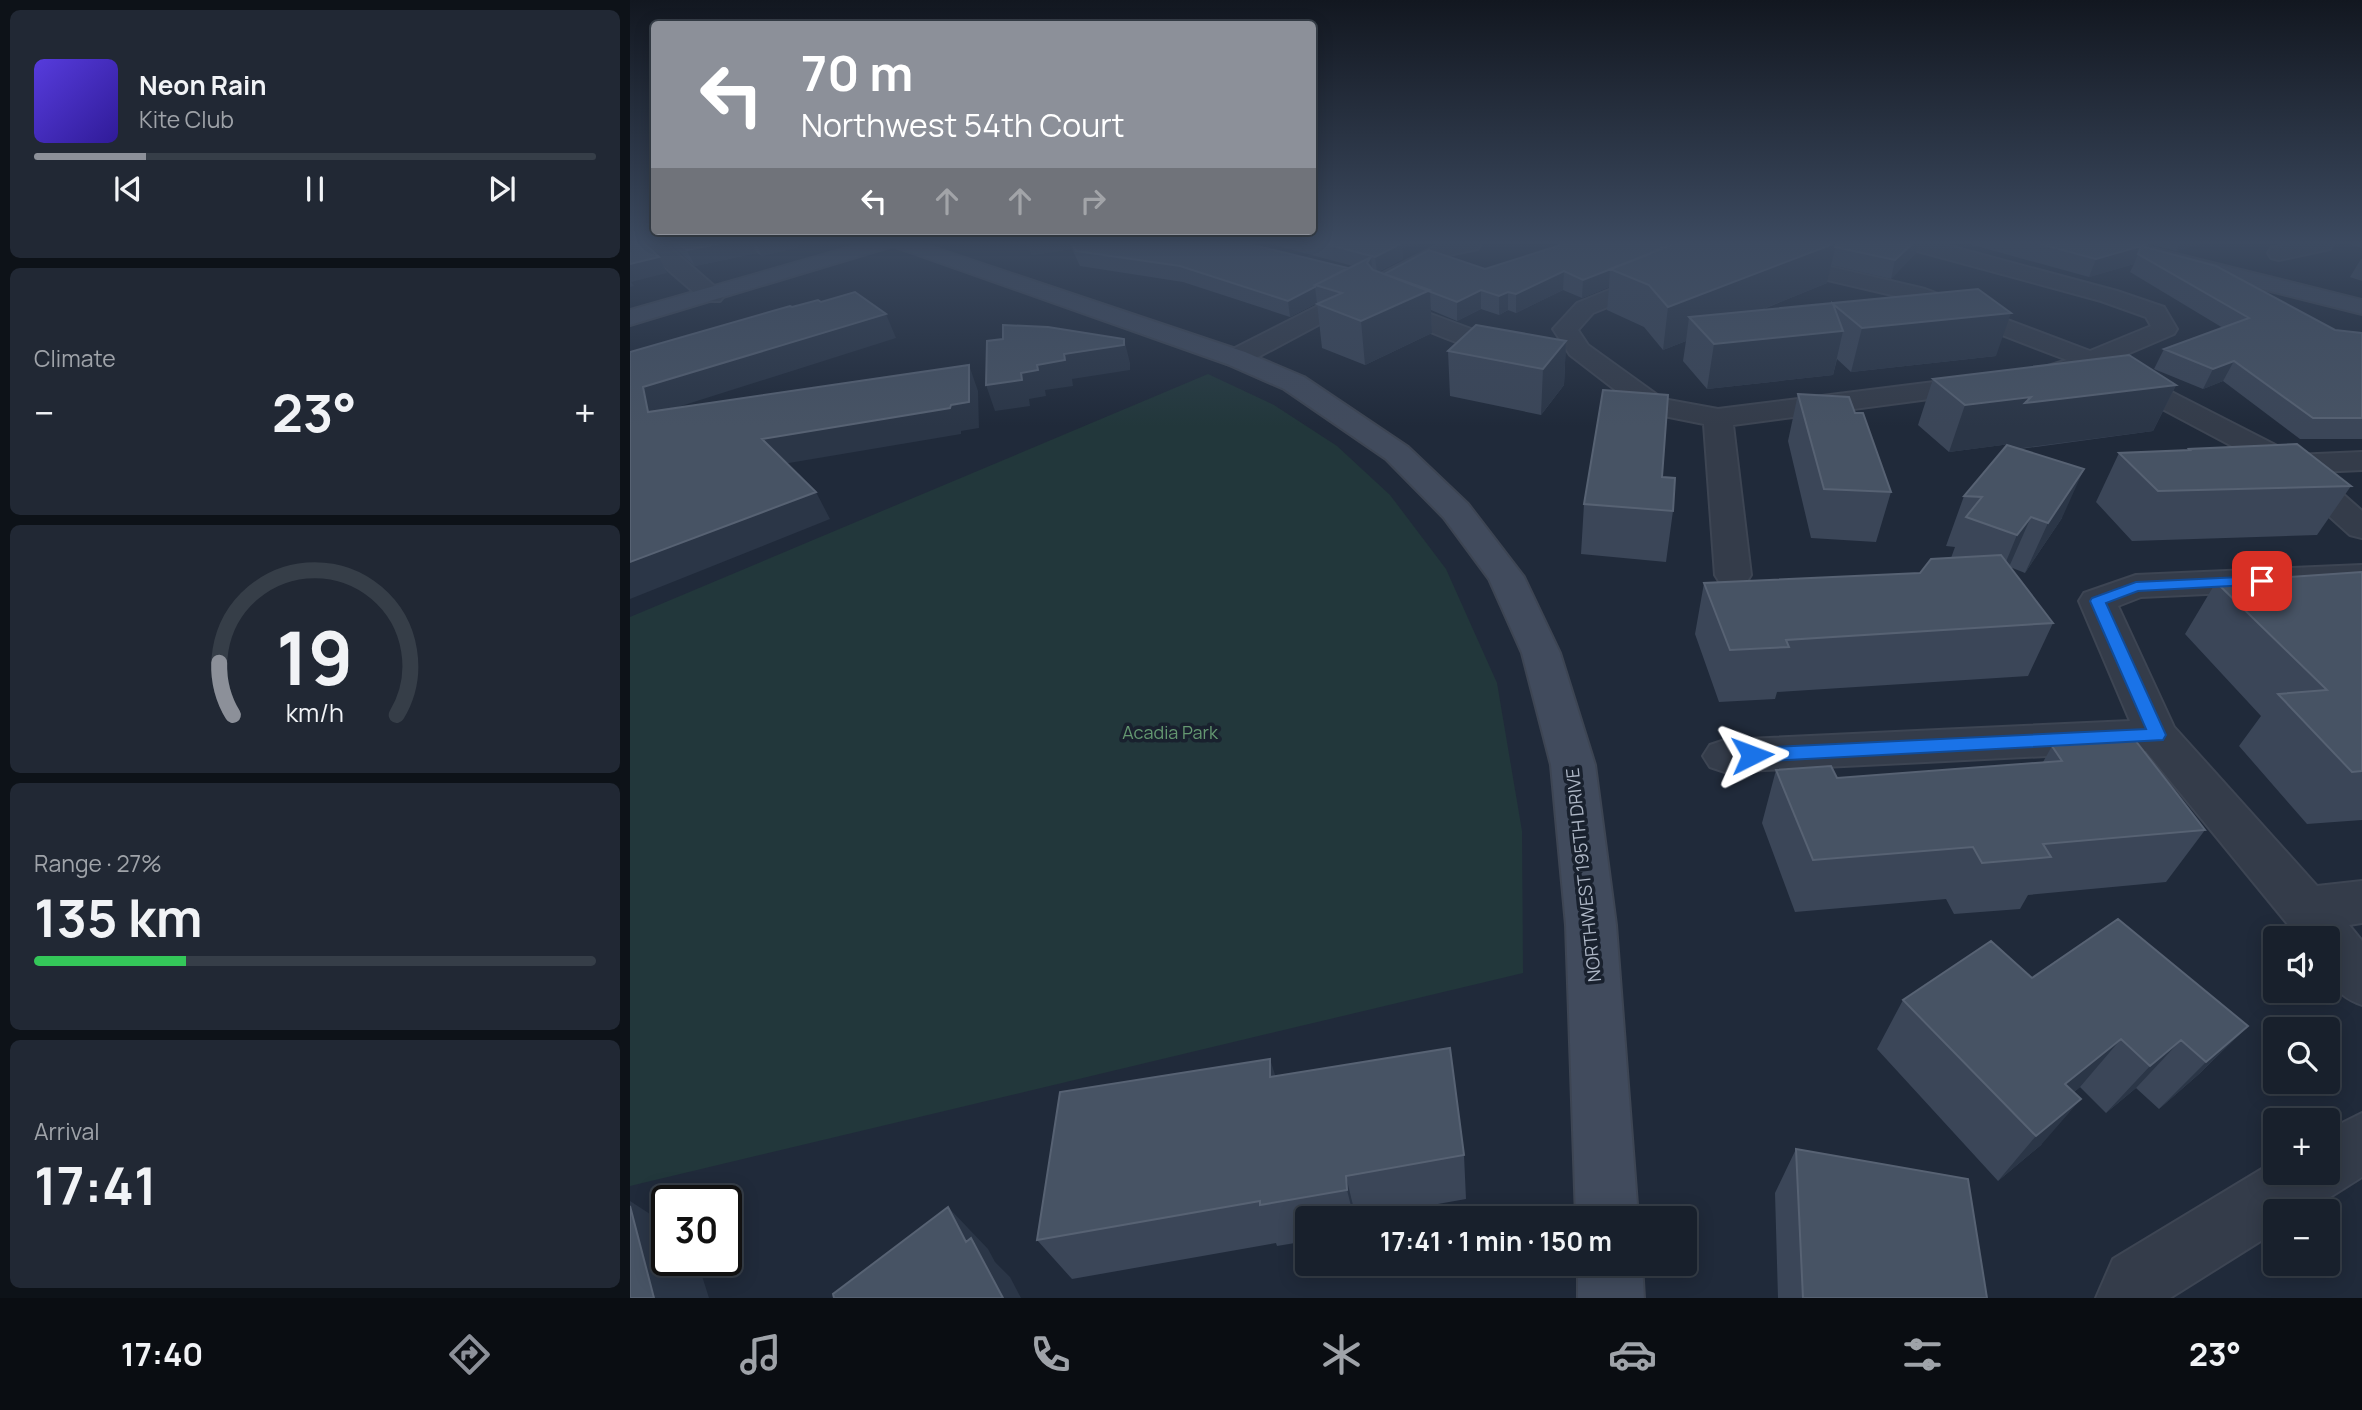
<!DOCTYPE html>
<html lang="en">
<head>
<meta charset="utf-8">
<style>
  :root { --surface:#18202c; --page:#212834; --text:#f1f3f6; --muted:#9fa3a9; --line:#363e48; --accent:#8c9099 }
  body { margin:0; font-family:Manrope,sans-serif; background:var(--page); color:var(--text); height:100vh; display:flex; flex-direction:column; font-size:26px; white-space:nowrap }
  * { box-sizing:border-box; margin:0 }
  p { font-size:23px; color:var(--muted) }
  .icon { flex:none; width:38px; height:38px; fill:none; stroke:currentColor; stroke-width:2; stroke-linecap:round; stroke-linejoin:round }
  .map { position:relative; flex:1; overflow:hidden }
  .panel { display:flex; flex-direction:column; gap:10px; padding:10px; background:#0d1218; width:630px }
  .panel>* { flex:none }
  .hud { position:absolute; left:21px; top:21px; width:665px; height:214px; border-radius:7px; box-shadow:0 4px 18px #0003,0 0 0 2px var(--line); background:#8c9099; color:#fff; overflow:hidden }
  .controls { position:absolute; left:1633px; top:926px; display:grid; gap:14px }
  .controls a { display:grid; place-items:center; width:77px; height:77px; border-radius:7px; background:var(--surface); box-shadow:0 4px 18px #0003,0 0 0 2px var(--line); font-size:35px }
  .speed { position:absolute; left:21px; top:1185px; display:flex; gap:14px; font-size:35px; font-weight:700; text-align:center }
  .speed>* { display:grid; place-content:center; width:91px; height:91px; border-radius:50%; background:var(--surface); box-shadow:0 4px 18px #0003,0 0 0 2px var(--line); line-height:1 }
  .speed .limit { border:4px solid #111; border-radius:10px; background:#fff; color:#111 }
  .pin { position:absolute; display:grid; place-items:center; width:60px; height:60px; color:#fff; margin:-30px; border-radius:14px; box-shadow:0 4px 10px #0006 }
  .me { position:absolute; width:77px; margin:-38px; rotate:87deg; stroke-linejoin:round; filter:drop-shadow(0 0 5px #0008) }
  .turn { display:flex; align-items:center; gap:24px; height:147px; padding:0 35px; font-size:32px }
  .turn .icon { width:91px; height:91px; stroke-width:2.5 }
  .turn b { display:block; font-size:49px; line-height:60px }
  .lanes { display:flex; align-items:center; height:66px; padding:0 35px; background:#0003; justify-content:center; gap:35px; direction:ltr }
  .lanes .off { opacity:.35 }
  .big { font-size:52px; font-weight:700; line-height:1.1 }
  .panel .widget { flex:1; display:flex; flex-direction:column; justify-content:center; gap:10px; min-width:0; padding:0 24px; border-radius:10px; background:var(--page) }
  .panel .dial { align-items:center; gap:0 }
  .dial svg { height:182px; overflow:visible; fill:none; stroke:var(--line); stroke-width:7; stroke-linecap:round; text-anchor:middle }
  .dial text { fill:var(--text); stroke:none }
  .song { display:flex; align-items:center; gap:21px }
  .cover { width:84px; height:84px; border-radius:10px; background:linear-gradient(135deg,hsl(250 70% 55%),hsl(250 70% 35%)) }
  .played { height:7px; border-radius:4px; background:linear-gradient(90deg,var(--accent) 20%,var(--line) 20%) }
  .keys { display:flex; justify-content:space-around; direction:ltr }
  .heat { display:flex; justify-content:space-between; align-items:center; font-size:38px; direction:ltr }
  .charge { height:10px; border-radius:5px; background:linear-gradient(90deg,#34c759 27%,var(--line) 0) }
  .trip { position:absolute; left:665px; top:1206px; width:402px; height:70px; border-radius:7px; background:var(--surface); box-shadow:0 4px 18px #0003,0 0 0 2px var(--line); font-weight:700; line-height:70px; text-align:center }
  .tab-bar { display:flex; height:112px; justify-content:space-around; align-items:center; background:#0a0d12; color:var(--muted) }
  .tab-bar .icon { width:49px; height:49px }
  .tab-bar .selected { color:var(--accent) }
  .tab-bar b { font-size:32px; color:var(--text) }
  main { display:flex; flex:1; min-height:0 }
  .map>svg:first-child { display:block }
</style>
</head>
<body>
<main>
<section class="panel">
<div class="widget">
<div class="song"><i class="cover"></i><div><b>Neon Rain</b><p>Kite Club</p></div></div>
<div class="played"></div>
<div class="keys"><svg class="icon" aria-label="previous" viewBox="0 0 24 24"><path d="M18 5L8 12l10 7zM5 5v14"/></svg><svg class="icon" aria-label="pause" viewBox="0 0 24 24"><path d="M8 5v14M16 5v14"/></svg><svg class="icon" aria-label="next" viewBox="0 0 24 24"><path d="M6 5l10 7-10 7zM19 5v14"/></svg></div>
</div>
<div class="widget"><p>Climate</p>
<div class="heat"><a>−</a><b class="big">23°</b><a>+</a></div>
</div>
<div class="widget dial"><svg viewBox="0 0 100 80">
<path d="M14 69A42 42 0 1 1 86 69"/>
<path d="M14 69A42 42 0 0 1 8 46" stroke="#8c9099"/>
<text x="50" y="56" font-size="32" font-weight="700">19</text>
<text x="50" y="72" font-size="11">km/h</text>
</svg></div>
<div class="widget"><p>Range · 27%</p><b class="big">135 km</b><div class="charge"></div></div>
<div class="widget"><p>Arrival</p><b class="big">17:41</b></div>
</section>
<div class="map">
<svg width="1732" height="1298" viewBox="0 0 1732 1298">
  <rect width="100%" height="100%" fill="#202a3a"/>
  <path fill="#22373b" d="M578,374L644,405L707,446L760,495L816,569L867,683L892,831L893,973L0,1186V617Z"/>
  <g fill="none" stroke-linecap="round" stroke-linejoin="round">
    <defs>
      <path id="street" d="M20,244H36L90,291L94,296L90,301H74L20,254L17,249Z
        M810,244H851L848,249L819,255L615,364L606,366L597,364L593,358L597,352Z
        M1079,244H1107L1104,249L1032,285L963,313L948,330L958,345L1033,399L1088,409L1352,376L1362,378L1366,384L1362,390L1352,392L1103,425L1121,575L1116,583L1103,586L1090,583L1085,575L1074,424L1014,412L940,355L923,329L947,303L1016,275Z
        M1277,244H1312L1487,291L1534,307L1547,329L1544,334L1481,361L1665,455L1732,452V470L1688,472L1732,511V538L1720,535L1649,471L1459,370L1421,384L1402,383L1399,377L1402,371L1437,360L1279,299L1142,267L1139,262L1142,257L1150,255L1295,289L1460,351L1521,326L1516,317L1471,301L1280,249Z
        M1661,244H1703L1700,249L1649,260L1641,258L1638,253L1641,248Z
        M755,297L876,342L893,345L897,350L893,355C862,363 779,322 747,309L743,304L747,299Z
        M1732,565V587L1511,597L1488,606L1544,727L1687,886L1732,881V923L1719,925L1732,941V1005C1695,991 1698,973 1698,938H1669L1516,751L1095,772L1080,767L1073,756L1080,745L1095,740L1500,721L1449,601L1454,593L1506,575Z
        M1732,1113V1177L1678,1211H1645V1232L1540,1298H1466L1483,1259L1645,1161V1172H1698V1130Z"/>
      <path id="secondary" d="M231,244H293L615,352L674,377L778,447L838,504L894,577L930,653L965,765L986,925L1008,1218H946L936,925L921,765L892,653L859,579L814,518L756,459L654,389L597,364L263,246L0,325V310Z
        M1469,244H1506L1732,300V314L1472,249Z
        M948,1264H1012L1014,1298H948Z"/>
    </defs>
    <use href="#street" stroke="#3d4553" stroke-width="4"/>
    <use href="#secondary" stroke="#3d4553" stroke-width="4"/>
    <use href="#street" fill="#343c4a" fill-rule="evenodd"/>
    <use href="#secondary" fill="#414b5d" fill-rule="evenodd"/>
  </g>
  <path fill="#3b4658" d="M40,244H168L169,247L132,256L127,253L65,266Z
    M398,244H619L718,268L723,266L640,244H788L772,248L773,259L748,272L754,274L855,269L934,244H1288L1286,253L1261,279L1201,265L1197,283L1131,310L1348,289L1366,356L1221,372L1207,359L1203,375L1077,389L1053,361L1056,341L1033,350L1014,327L977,310L979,287L952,298L933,290L886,313L878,310L869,315L851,309L827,321L801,310L802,333L735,365L692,348L687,303L660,317L553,282L450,266L442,249L402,255Z
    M1339,244H1571L1546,251L1519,244L1517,248L1705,330L1732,333V439H1670L1593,381L1573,389L1524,369L1534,349L1593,328L1500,272L1504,264L1459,277Z
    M1718,244H1732V248Z
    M1731,259H1732V281L1720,277Z
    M936,341L934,385L911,415L820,396L818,351Z
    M1303,379L1546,385L1523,431L1390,449L1432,518L1395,573L1380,567L1423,623L1398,676L1147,692L1145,699L1089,702L1065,634L1074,583L1290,573L1321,558L1325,547L1316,546L1334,496L1380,444L1319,452L1288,425Z
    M1168,394L1261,492L1246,542L1181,538L1158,441Z
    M1559,449L1721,486L1687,535L1502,541L1466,502L1489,453L1558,451Z
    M1032,477L1043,511L1036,562L951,554L954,504Z
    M1732,572V820L1677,824L1609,746L1631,716L1555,634L1586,582Z
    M1422,746L1575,830L1536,882L1398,895L1390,909L1324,914L1316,899L1165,912L1132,823L1146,770L1207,778L1413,762Z
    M1402,978L1618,1026L1569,1074L1529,1109L1506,1088L1476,1113L1450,1087L1444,1092L1411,1145L1368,1181L1247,1049L1273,1000Z
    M645,1076L834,1155L836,1199L729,1218H677V1241L647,1246L646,1243L442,1279L407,1240Z
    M1166,1149L1357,1298H1148L1145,1193Z"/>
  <path fill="#2b3647" d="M88,244H123L127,253L65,266L57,250Z
    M126,244H168L169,247L132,256Z
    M398,244H440L442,249L402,255Z
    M754,244H788L772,248L773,259L747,272L745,257Z
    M1203,244H1206L1197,283L1074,333L1059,317L1056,341L1033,350L1038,307Z
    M1282,244H1288L1286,253L1261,279L1265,260Z
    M1519,244L1513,257L1508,254L1504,264L1459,277L1466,259Z
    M1550,244H1571L1546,251Z
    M29,257L37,273L1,282L4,286L0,287V264Z
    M741,257L745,298L737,263Z
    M980,269L979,287L952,298L953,280Z
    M934,271L933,290L886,313V294Z
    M685,287L687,303L660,317L658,301Z
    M800,290L802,333L735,365L731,321Z
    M851,290V309L827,321V302Z
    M878,292V310L869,315V296Z
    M1381,313L1366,356L1221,372L1232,328Z
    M256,314L266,338L29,413L18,412L13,387Z
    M1213,331L1203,375L1077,389L1084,344Z
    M494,339L500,363V370L442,379L443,386L415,390L416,396L399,399L400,406L365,411L356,385L434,354Z
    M936,341L934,385L911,415L913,369Z
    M1604,361L1593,381L1573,389L1583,369Z
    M339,365L348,391L349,428L331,431V434L147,465L132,439L321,405Z
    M1546,385L1523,431L1377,450L1380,444L1319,452L1335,405L1401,397Z
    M1454,469L1432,518L1395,573L1418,523Z
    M186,492L200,519L0,599V562Z
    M1401,517L1379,567L1366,586L1387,535Z
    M1618,1026L1569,1074L1529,1109L1576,1062Z
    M1491,1039L1450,1087L1397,1130L1435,1084Z
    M1551,1040L1506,1088L1476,1113L1520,1066Z
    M640,1059L655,1106L640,1077Z
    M1451,1099L1411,1145L1368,1181L1406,1136Z
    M716,1176L726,1218H724L717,1190Z
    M0,1201L37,1225V1260H67L79,1298H24L0,1206Z
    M318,1207L358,1249L365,1262L380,1277L391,1298H373L336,1242Z"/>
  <path fill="#475364" stroke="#576273" stroke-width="2" d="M0,244H15L29,257L0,264Z
    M49,244H88L57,250Z
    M442,244H619L718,268L685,285V287L658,301L550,266L446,251Z
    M696,244H770L745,257Z
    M934,244H1039L1017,255L953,280L934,271L886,294L878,292L869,296L851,290L827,302L754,274L799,250L855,269Z
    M1044,244H1203L1038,307L1019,285L980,269Z
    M1206,244H1282L1265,260L1205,247Z
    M1410,244H1518L1466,259Z
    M1511,246L1586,266L1705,330L1732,333V418H1683L1604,361L1583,369L1534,349L1619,318L1508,254Z
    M741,257L737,263L743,270L800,290L731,321L687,304L712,293L685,285Z
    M1348,289L1381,313L1232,328L1203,304L1213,331L1084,344L1059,317Z
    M225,292L256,314L13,387L18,412L339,365V402L321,405L320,408L132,439L186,492L0,562V352L160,306L162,307L188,300L191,302Z
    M373,325L418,327L494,339V345L434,354L435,360L407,365L408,370L391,373L392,380L356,385L357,341L373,339Z
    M846,325L936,341L913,369L818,351Z
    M1499,355L1546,385L1395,403L1401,397L1335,405L1303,379Z
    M973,390L1038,395L1032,477L1045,478L1043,511L954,504Z
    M1168,394L1219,397L1225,413H1233L1261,492L1194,489Z
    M1667,444L1721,486L1528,491L1489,453L1560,450L1559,449Z
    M1377,445L1454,469L1418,523L1401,517L1387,535L1336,517L1352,497L1334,496Z
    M1371,555L1423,623L1156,640L1159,647L1100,650L1074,583L1290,573L1301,559Z
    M1732,572V771L1722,772L1648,694L1697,690L1586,582Z
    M1505,740L1575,830L1413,844L1421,857L1352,863L1343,847L1183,860L1146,770L1201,766L1207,778L1432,761L1422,746Z
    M1488,919L1618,1026L1576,1062L1551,1040L1520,1066L1491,1039L1435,1084L1451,1099L1406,1136L1273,1000L1361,941L1402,978Z
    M820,1048L834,1155L716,1176L717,1190L630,1205V1201L407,1240L430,1092L640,1059V1077Z
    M1166,1149L1338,1179L1357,1298H1173Z
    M0,1206L24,1298H0Z
    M318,1207L336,1242L341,1238L373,1298H204L203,1294Z"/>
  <linearGradient id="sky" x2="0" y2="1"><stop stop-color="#121720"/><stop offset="0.57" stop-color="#3c4a60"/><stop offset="1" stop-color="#3c4a60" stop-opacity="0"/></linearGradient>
  <rect width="1732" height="426" fill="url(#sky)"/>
  <path fill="#1a73e8" stroke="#114b97" stroke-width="2" d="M1632,576L1639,581L1637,584L1508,591L1476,603L1536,735L1533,740L1122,762L1116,760L1113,755L1116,750L1122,748L1516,729L1460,601L1462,598L1506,582Z"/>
  <g text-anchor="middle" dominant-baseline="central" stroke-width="7" stroke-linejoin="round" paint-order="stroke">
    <g font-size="18" fill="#649871" stroke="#19212e">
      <text x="540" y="732">Acadia Park</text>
    </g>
    <g font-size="18" fill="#aeb7c6" stroke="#19212e">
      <text transform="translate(953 875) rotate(-96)">NORTHWEST 195TH DRIVE</text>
    </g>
  </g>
</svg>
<div class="controls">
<a><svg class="icon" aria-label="sound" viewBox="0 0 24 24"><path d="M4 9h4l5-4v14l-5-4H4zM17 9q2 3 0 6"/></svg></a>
<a><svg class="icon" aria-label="search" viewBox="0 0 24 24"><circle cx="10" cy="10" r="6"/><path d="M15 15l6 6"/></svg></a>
<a>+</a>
<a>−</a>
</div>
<div class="speed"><div class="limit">30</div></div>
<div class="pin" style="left:1632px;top:581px;background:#d93025"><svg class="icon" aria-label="arrive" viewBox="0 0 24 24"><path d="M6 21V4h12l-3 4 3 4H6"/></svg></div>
<svg class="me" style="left:1122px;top:755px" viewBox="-20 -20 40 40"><path d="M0-17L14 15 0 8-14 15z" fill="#1a73e8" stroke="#fff" stroke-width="4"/></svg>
<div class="trip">17:41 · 1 min · 150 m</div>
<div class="hud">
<div class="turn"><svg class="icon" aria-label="left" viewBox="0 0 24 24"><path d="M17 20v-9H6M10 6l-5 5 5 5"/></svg><div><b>70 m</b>Northwest 54th Court</div></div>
<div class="lanes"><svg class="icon" aria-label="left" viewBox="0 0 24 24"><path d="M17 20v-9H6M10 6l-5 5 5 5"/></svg><svg class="icon off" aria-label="ahead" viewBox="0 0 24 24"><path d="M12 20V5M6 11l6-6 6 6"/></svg><svg class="icon off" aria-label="ahead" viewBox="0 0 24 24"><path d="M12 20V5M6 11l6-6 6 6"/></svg><svg class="icon off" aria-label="right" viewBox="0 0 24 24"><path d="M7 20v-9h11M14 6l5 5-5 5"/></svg></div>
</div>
</div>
</main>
<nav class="tab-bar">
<b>17:40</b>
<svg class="icon selected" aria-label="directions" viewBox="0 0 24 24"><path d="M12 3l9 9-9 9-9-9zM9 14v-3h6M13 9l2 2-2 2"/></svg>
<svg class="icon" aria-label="music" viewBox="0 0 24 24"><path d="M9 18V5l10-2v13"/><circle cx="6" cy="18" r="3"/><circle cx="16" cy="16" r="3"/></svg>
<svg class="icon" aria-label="phone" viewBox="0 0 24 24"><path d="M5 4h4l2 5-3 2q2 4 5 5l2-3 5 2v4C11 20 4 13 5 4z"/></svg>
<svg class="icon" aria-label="climate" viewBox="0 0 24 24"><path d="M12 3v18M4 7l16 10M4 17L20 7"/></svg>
<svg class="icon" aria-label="car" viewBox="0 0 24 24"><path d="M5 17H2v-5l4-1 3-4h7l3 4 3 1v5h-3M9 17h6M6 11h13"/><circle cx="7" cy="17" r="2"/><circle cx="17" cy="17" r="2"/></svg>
<svg class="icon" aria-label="filters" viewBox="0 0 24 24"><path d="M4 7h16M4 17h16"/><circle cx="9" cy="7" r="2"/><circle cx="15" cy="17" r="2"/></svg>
<b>23°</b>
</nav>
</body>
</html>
